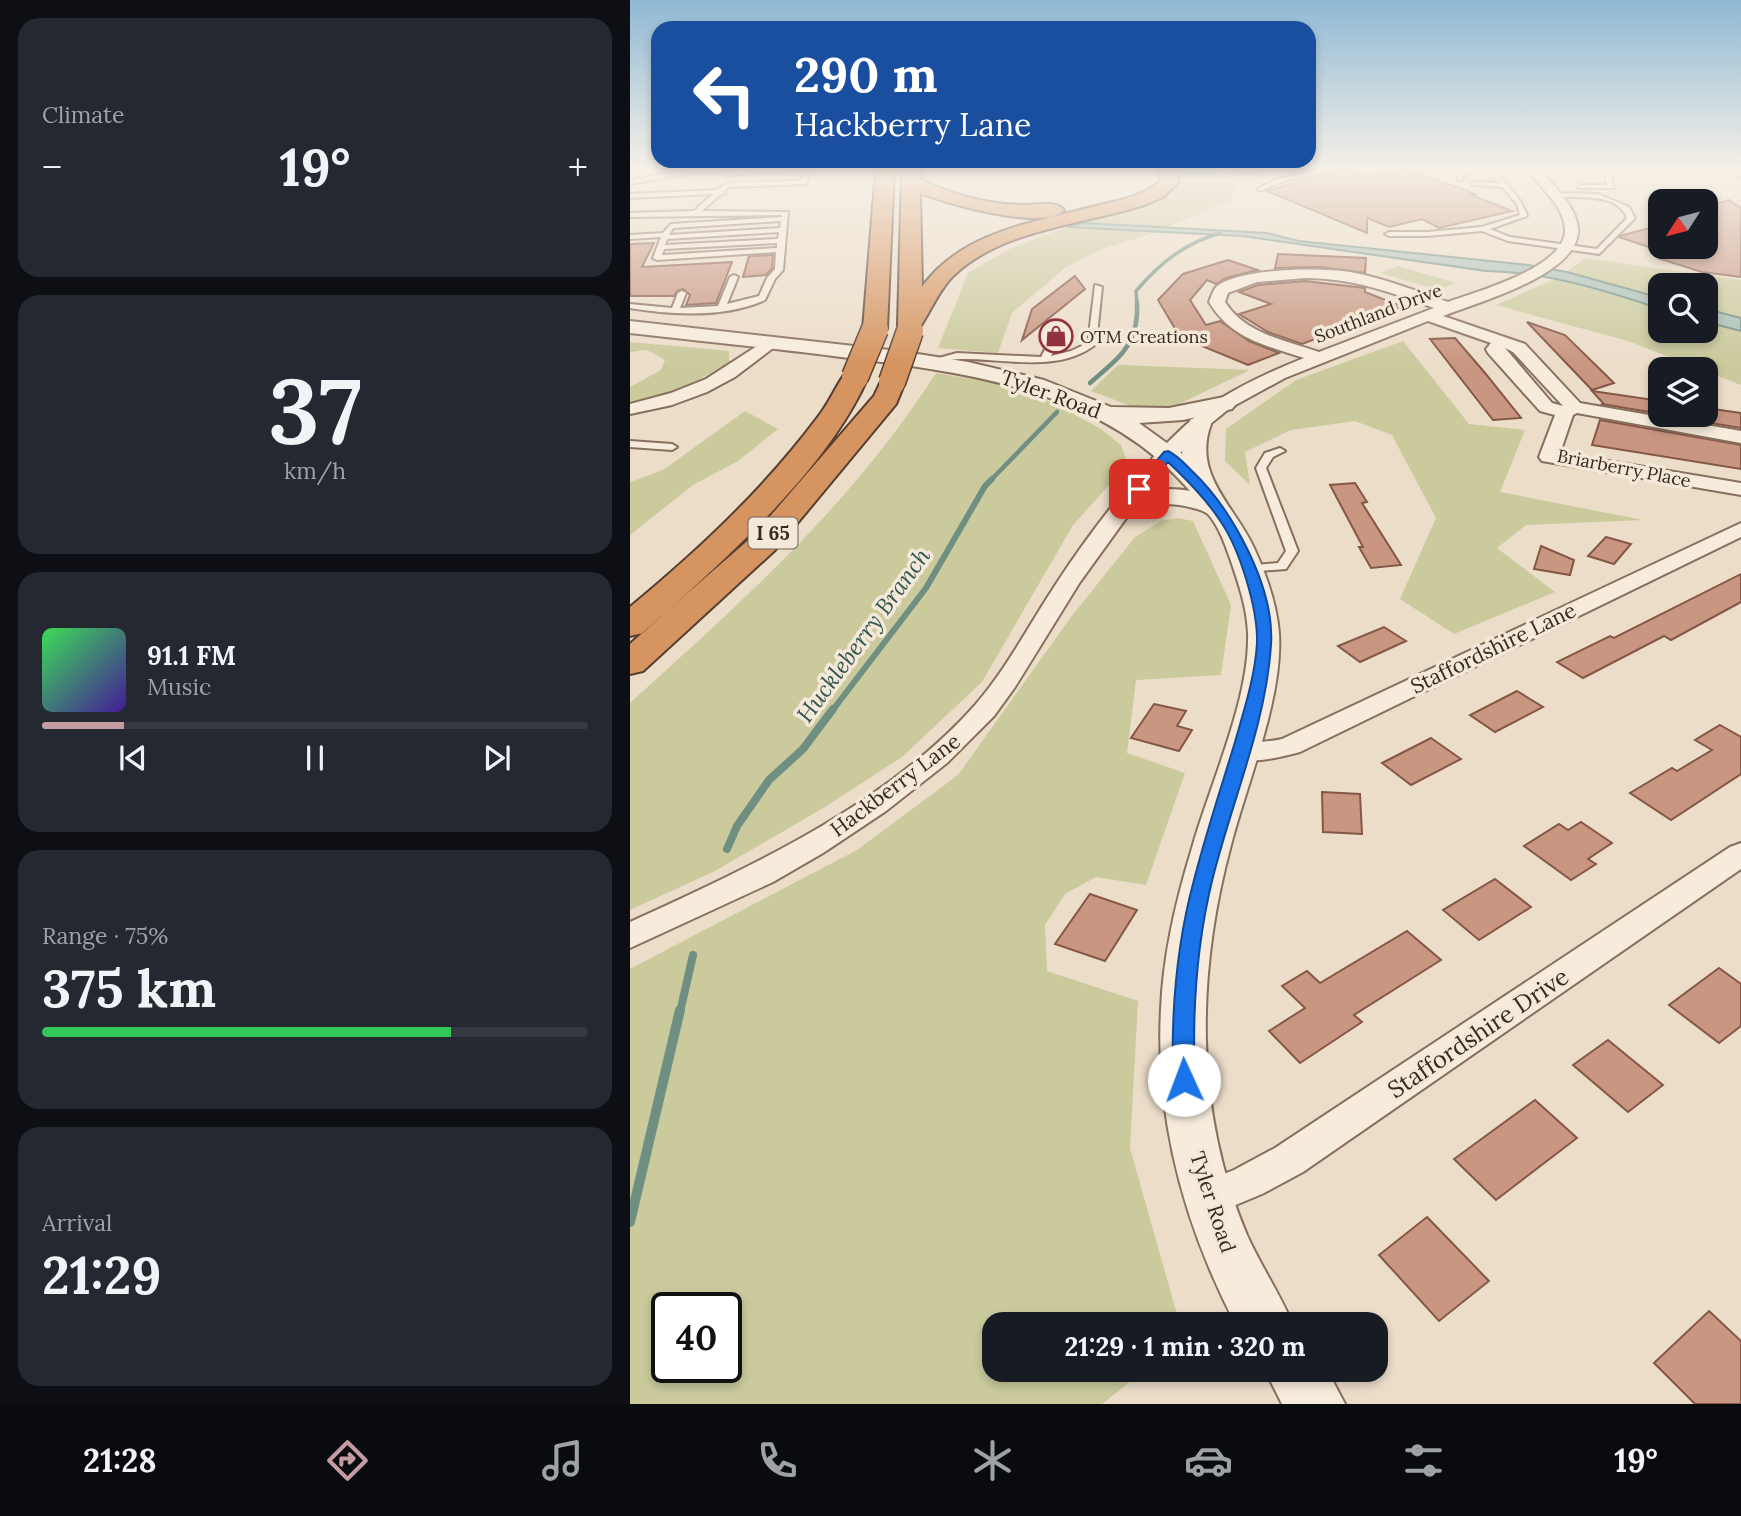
<!DOCTYPE html>
<meta charset="utf-8">
<style>
body{margin:0;font-family:Lora,serif;background:#242831;color:#f1f3f6;height:100vh;display:flex;flex-direction:column;font-size:26px;white-space:nowrap}
*{box-sizing:border-box;margin:0}
p{font-size:23px;color:#9ea1a6}
.icon{flex:none;width:38px;height:38px;fill:none;stroke:currentColor;stroke-width:2;stroke-linecap:round;stroke-linejoin:round}
.map{position:relative;flex:1;overflow:hidden}
.panel{display:flex;flex-direction:column;gap:18px;padding:18px;background:#0d0f14;width:630px}
.panel>*{flex:none}
.top-card{position:absolute;left:21px;top:21px;width:665px;height:147px;border-radius:21px;box-shadow:0 4px 10px #0003;background:#1a4fa0;color:#fff;overflow:hidden}
.needle{width:46px;rotate:234deg}
.controls{position:absolute;left:1018px;top:189px;display:grid;gap:14px}
.controls a{display:grid;place-items:center;width:70px;height:70px;border-radius:14px;background:#171b24;box-shadow:0 4px 10px #0003;font-size:35px}
.speed{position:absolute;left:21px;top:1292px;display:flex;gap:14px;font-size:35px;font-weight:700;text-align:center}
.speed>*{display:grid;place-content:center;width:91px;height:91px;border-radius:50%;background:#171b24;box-shadow:0 4px 10px #0003;line-height:1}
.speed .limit{border:4px solid #111;border-radius:10px;background:#fff;color:#111}
.pin{position:absolute;display:grid;place-items:center;width:60px;height:60px;color:#fff;margin:-30px;border-radius:14px;box-shadow:0 4px 10px #0006}
.me{position:absolute;width:77px;margin:-38px;rotate:358deg;stroke-linejoin:round;filter:drop-shadow(0 0 5px #0008)}
.turn{display:flex;align-items:center;gap:24px;height:147px;padding:0 28px;font-size:32px}
.turn .icon{width:91px;height:91px;stroke-width:2.5}
.turn b{display:block;font-size:49px;line-height:60px}
.big{font-size:52px;font-weight:800;line-height:1.1}
.panel .tile{flex:1;display:flex;flex-direction:column;justify-content:center;gap:10px;min-width:0;padding:0 24px;border-radius:21px;background:#242831}
.panel .dial{align-items:center;gap:0}
.dial b{font-size:91px;line-height:1}
.song{display:flex;align-items:center;gap:21px}
.cover{width:84px;height:84px;border-radius:10px;background:linear-gradient(135deg,hsl(130 70% 55%),hsl(260 70% 35%))}
.played{height:7px;border-radius:4px;background:linear-gradient(90deg,#c69ca3 15%,#363941 15%)}
.keys{display:flex;justify-content:space-around;direction:ltr}
.heat{display:flex;justify-content:space-between;align-items:center;font-size:38px;direction:ltr}
.charge{height:10px;border-radius:5px;background:linear-gradient(90deg,#34c759 75%,#363941 0)}
.trip{position:absolute;left:352px;top:1312px;width:406px;height:70px;border-radius:21px;background:#171b24;box-shadow:0 4px 10px #0003;font-weight:800;line-height:70px;text-align:center}
.tabs{display:flex;height:112px;justify-content:space-around;align-items:center;background:#090b0e;color:#9ea1a6}
.tabs .icon{width:49px;height:49px}
.tabs .selected{color:#c69ca3}
.tabs b{font-size:32px;color:#f1f3f6}
main{display:flex;flex:1;min-height:0}
.map>svg:first-child{display:block}
.green{fill:#caca9d;fill-rule:evenodd}
.water{fill:#a9c0b7;stroke:#708f83;stroke-width:2}
.lines{fill:none;stroke-linecap:round;stroke-linejoin:round}
.stream-far4{stroke:#708f83;stroke-width:3.5}
.stream-far3{stroke:#708f83;stroke-width:4.5}
.stream-far2{stroke:#708f83;stroke-width:6}
.stream-far1{stroke:#708f83;stroke-width:8}
.stream{stroke:#708f83;stroke-width:10}
.building{fill:#c89681;stroke:#855746;stroke-width:2}
.service-casing{stroke:#876f5e;stroke-width:4}
.minor-casing{stroke:#876f5e;stroke-width:4}
.tertiary-casing{stroke:#876f5e;stroke-width:4}
.motorway-casing{stroke:#553e32;stroke-width:4}
.service{fill:#f7ecdc;fill-rule:evenodd}
.minor{fill:#f7ecdc;fill-rule:evenodd}
.tertiary{fill:#f7ecdc;fill-rule:evenodd}
.motorway{fill:#d59460;fill-rule:evenodd}
.motorway-bridge-casing{stroke:#553e32;stroke-width:29;stroke-linecap:butt}
.motorway-bridge{stroke:#d59460;stroke-width:26}
.route{fill:#1a73e8;stroke:#114b97;stroke-width:2}
.labels{text-anchor:middle;dominant-baseline:central;stroke-width:7;stroke-linejoin:round;paint-order:stroke}
.far-street-label{font-size:18px;fill:#392a21;stroke:#f4e8d8}
.far-poi-label{font-size:18px;fill:#392a21;stroke:#f4e8d8;text-anchor:start}
.shield{fill:#f4e8d8;stroke:#716358;stroke-width:2}
.shield-label{font-size:19px;font-weight:bold;fill:#392a21}
.street-label{font-size:21px;fill:#392a21;stroke:#f4e8d8}
.water-label{font-size:23px;font-style:italic;fill:#315750;stroke:#f4e8d8}
.near-street-label{font-size:24px;fill:#392a21;stroke:#f4e8d8}
</style>
<main>
<section class="panel">
<div class="tile"><p>Climate</p>
<div class="heat"><a>−</a><b class="big">19°</b><a>+</a></div>
</div>
<div class="tile dial"><b>37</b><p>km/h</p></div>
<div class="tile">
<div class="song"><i class="cover"></i><div><b>91.1 FM</b><p>Music</p></div></div>
<div class="played"></div>
<div class="keys"><svg class="icon" aria-label="previous" viewBox="0 0 24 24"><path d="M18 5L8 12l10 7zM5 5v14"/></svg><svg class="icon" aria-label="pause" viewBox="0 0 24 24"><path d="M8 5v14M16 5v14"/></svg><svg class="icon" aria-label="next" viewBox="0 0 24 24"><path d="M6 5l10 7-10 7zM19 5v14"/></svg></div>
</div>
<div class="tile"><p>Range · 75%</p><b class="big">375 km</b><div class="charge"></div></div>
<div class="tile"><p>Arrival</p><b class="big">21:29</b></div>
</section>
<div class="map">
<svg width="1111" height="1404" viewBox="0 0 1111 1404">
<rect width="100%" height="100%" fill="#ecddc9"/>
<g class="green">
<path d="M549,170H585L606,186L602,200L537,227L454,223L539,195L552,181Z"/>
<path d="M438,227L526,232L469,250L435,268L382,313L368,353L308,348L338,273L383,247Z"/>
<path d="M955,258L1111,280V318L1076,309V285H1031V298L937,272Z"/>
<path d="M768,266L826,283L808,290L750,273Z"/>
<path d="M927,278L1031,309V331H1076V322L1111,331V385L998,341L866,305Z"/>
<path d="M773,341L839,424L895,430L870,492L1013,520L896,525L867,548L925,592L824,634L770,599L806,518L762,435L725,421L661,430L615,452L620,485L595,461L596,429L666,380Z"/>
<path d="M0,342L99,351V362L58,386L0,404V387L31,370L35,360L17,350L0,352Z"/>
<path d="M488,365H491L620,370L545,406L506,408L461,391Z"/>
<path d="M306,373L370,384L423,403L471,429L491,445L498,464L443,525L352,682L272,757L195,807L85,871L0,910V703C114,600 222,504 306,373Z"/>
<path d="M115,411L148,429L108,461L63,485L0,535V482L33,470Z"/>
<path d="M547,518L563,521L601,605L591,675L506,680L497,753L555,773L516,885L466,877L435,894L415,925L417,971L508,1001L500,1148L550,1325H364V1370H515L472,1404H0V969L227,850L328,775L441,617L505,537L531,521ZM37,1307H96V1367H37Z"/>
</g>
<g class="water">
<path d="M454,223L637,233L669,241L898,265L937,272L1031,298V309C973,290 918,272 856,271L612,236L438,227Z"/>
<path d="M1076,309L1111,318V331L1076,322Z"/>
</g>
<g class="lines">
<path class="stream-far4" d="M507,305L506,291C530,263 556,242 591,233"/>
<g class="stream-far3">
<path d="M460,383C489,357 509,346 507,303"/>
<path d="M360,481L427,412"/>
</g>
<path class="stream-far2" d="M202,711L296,588L355,486L362,479"/>
<g class="stream-far1">
<path d="M97,849L107,826L139,780L173,749L203,709"/>
<path d="M50,1012L63,955"/>
</g>
<path class="stream" d="M0,1222L50,1010"/>
</g>
<g class="building">
<path d="M708,170H719L740,177L765,170H777L835,190L845,194L841,195L882,211L809,228L792,219L759,227L737,218V233L637,191Z"/>
<path d="M1099,200L1111,208V277L1072,272L1031,259L1076,247V206Z"/>
<path d="M1031,225V251L989,237L990,236Z"/>
<path d="M24,243L12,267L102,262L86,303L56,305L60,295L53,289L47,291L44,296H0V244Z"/>
<path d="M648,254L736,258L735,273L690,267L645,268Z"/>
<path d="M143,255L142,268L136,275L113,277L119,256Z"/>
<path d="M598,260L628,270L596,278L586,284L577,280L560,300L576,325L590,321L619,341L649,353L618,365L550,337L528,300L553,274Z"/>
<path d="M445,276L455,289L392,340L402,309Z"/>
<path d="M675,281L735,288V292L773,307L672,344L638,332L609,314L641,304L609,292L628,285Z"/>
<path d="M897,322L935,335L984,383L962,390Z"/>
<path d="M825,338L855,373L891,418L863,420L800,339Z"/>
<path d="M962,391L1031,401V414L972,404L973,403Z"/>
<path d="M1076,408L1111,413V428L1033,415H1076Z"/>
<path d="M970,420L1111,445V469L962,445Z"/>
<path d="M725,483L737,502L732,503L771,565L741,568L729,547H733L700,485Z"/>
<path d="M976,537L1001,544L984,564L958,556Z"/>
<path d="M911,546L944,560L940,575L904,569Z"/>
<path d="M1111,574V602L1041,640L1034,636L953,678L927,662L980,636L984,638Z"/>
<path d="M754,627L776,641L730,662L708,646Z"/>
<path d="M887,691L913,707L865,732L840,715Z"/>
<path d="M524,704L556,711L547,726L562,730L549,751L501,738Z"/>
<path d="M1090,725L1111,737V774L1041,820L1000,793L1042,768L1047,771L1082,750L1065,740Z"/>
<path d="M801,738L831,759L781,785L752,763Z"/>
<path d="M692,792L730,794L732,834L693,832Z"/>
<path d="M951,822L982,843L958,859L966,864L941,880L894,846L929,824L938,830Z"/>
<path d="M865,879L901,907L849,940L813,910Z"/>
<path d="M460,894L507,910L475,961L425,944Z"/>
<path d="M777,931L811,960L724,1015L732,1022L670,1063L639,1031L675,1008L652,986L677,971L690,983Z"/>
<path d="M1089,968L1111,984V1026L1089,1043L1039,1005Z"/>
<path d="M978,1040L1033,1085L998,1112L943,1065Z"/>
<path d="M905,1100L947,1138L866,1200L824,1159Z"/>
<path d="M797,1217L859,1281L809,1321L749,1255Z"/>
<path d="M1079,1311L1111,1341V1404H1065L1024,1363Z"/>
</g>
<g class="lines">
<defs>
<g id="service">
<path d="M59,170H171L99,175L71,171L0,184V180Z"/>
<path d="M176,170H182L176,184L99,187L95,190V193L91,194L72,211L158,212L153,270L145,279L135,300C95,318 42,315 0,308V304L42,308L48,293L52,291L56,293L50,308L88,306L100,277L104,275L108,277L97,304L129,296L137,278L145,269L146,252L27,260L23,258L31,237L0,239V235L33,233L41,224L152,217V215L0,217V213L64,211L83,194L0,198V194L87,190L97,183L171,181ZM151,221L150,228L39,235L43,228ZM149,232L148,239L35,245L37,239ZM147,243V248L32,255L34,249Z"/>
<path d="M634,170L604,174L601,172Z"/>
<path d="M693,170H705L651,182L630,191L627,189L647,179Z"/>
<path d="M837,170H845L832,177V180H828L827,175Z"/>
<path d="M858,170H864C877,185 891,197 897,216L860,229L880,237L967,249L997,218C987,191 945,199 922,196L924,193L968,194L999,207L1005,218L969,254L878,241L852,231L797,236H759L755,234L759,232H797L852,227L890,215L887,204L872,187L842,185L844,182L868,183Z"/>
<path d="M973,170H979L984,188H948L950,185H978Z"/>
<path d="M465,285L472,287L466,344C429,374 374,358 330,359C321,359 312,362 303,364L298,361L327,353L411,357L419,342L422,341L426,344L421,356L441,351L458,343Z"/>
<path d="M0,441L42,444L47,447L42,450L0,447Z"/>
<path d="M650,448L655,451L643,457L636,468L668,551L656,569L615,572L613,569L615,566L648,563L656,551L626,468L635,453Z"/>
</g>
<g id="minor">
<path d="M897,170H909C924,186 946,206 948,228C952,274 846,303 813,316L895,344L950,403L1111,431V443L947,413L943,415L930,453L1111,483V495L912,461L909,457L925,415L910,411L858,353L856,349L861,343L798,321L655,378L600,408L563,438L502,510L450,582L385,687L364,716L317,763L256,811L193,853L143,882L0,948V922C120,867 257,805 346,704C378,667 401,621 428,581C464,526 534,434 588,400C615,383 644,370 674,358C635,345 601,339 579,302C581,297 583,291 586,287C608,268 692,267 720,272C754,278 786,291 818,302C848,291 938,267 935,228C933,205 910,187 897,170ZM675,278C722,278 761,292 804,308L689,352C656,341 614,333 595,302L598,293L627,282ZM875,348L883,352L933,406L922,403Z"/>
<path d="M1103,170H1111V177L1107,176Z"/>
<path d="M141,337L149,342L147,345L105,377L77,392L42,405L0,414V404L41,393L76,379Z"/>
<path d="M1111,523V537L670,752C647,758 624,764 601,758L597,752L601,746C618,741 635,743 652,739Z"/>
<path d="M1111,843V869L673,1172L632,1194L577,1217L563,1212L557,1199L563,1186L604,1170L645,1148L1100,847Z"/>
</g>
<g id="tertiary">
<path d="M0,321L269,351L338,362L414,380L481,407L539,408L594,397L602,399L606,404L602,409L553,420L509,423L552,454L554,432L561,419H577L581,424C562,475 605,506 624,548C636,574 647,604 649,634C653,698 617,783 601,845C566,975 564,1110 617,1235C631,1266 650,1294 663,1325H606C555,1227 525,1120 531,1009C533,955 546,900 562,848C580,784 620,699 618,633C617,608 609,585 601,561C596,547 589,526 578,514C574,511 568,509 563,508C550,504 535,503 521,506C508,509 499,515 486,512L482,506C494,489 541,487 560,491C472,389 337,372 211,357C141,348 71,341 0,333Z"/>
<path d="M635,1370H697L715,1404H652Z"/>
</g>
<g id="motorway">
<path d="M246,170H264L257,329L253,334H237L233,329Z"/>
<path d="M272,170H290V179C322,195 356,204 392,205C405,205 426,200 434,210C416,232 314,203 290,193L292,287C331,232 405,222 466,206C489,200 512,197 531,181L529,170H547L549,182L533,197L517,204C455,225 373,228 323,276C308,291 300,313 288,330H272L268,325Z"/>
<path d="M225,369L234,372L238,377C201,463 106,550 37,611L123,536L244,396L253,377L262,374L271,377L275,382L266,404L145,550L13,671L0,674V644L36,612L13,633L0,636V607C69,550 134,489 188,417C199,403 206,386 216,372Z"/>
</g>
</defs>
<use href="#service" class="service-casing"/>
<use href="#minor" class="minor-casing"/>
<use href="#tertiary" class="tertiary-casing"/>
<use href="#motorway" class="motorway-casing"/>
<use href="#service" class="service"/>
<use href="#minor" class="minor"/>
<use href="#tertiary" class="tertiary"/>
<use href="#motorway" class="motorway"/>
<defs>
<g id="motorway-bridge">
<path d="M225,377L245,329"/>
<path d="M262,382L280,331"/>
</g>
</defs>
<use href="#motorway-bridge" class="motorway-bridge-casing"/>
<use href="#motorway-bridge" class="motorway-bridge"/>
</g>
<linearGradient id="sky" x2="0" y2="1"><stop stop-color="#8fb9d4"/><stop offset="0.46" stop-color="#f6f0e7"/><stop offset="1" stop-color="#f6f0e7" stop-opacity="0"/></linearGradient>
<rect width="1111" height="366" fill="url(#sky)"/>
<path class="route" d="M538,451C547,455 555,464 562,471C602,509 645,587 641,645C636,725 601,803 582,881C566,947 562,1012 565,1080L562,1087L554,1089L546,1087L543,1080C541,1012 546,946 564,880C576,833 591,788 605,742C614,710 625,677 627,643C628,609 610,550 591,522C576,499 558,481 538,462L514,492L509,493L503,489L534,452Z"/>
<defs>
<symbol id="shop-ring" viewBox="-11 -11 22 22"><circle r="9.5" fill="#f4e8d8" stroke="#92323e" stroke-width="1.5"/><path d="M-5-2.5h2.3a2.7 3.5 0 0 1 5.4 0H5L5.5 6h-11ZM-1.5-2.5h3a1.5 2.3 0 0 0-3 0Z" fill="#92323e"/></symbol>
</defs>
<g fill-rule="evenodd">
<use href="#shop-ring" x="407" y="317" width="38" height="38"/>
</g>
<g class="labels">
<g class="far-street-label">
<text transform="translate(748 313) rotate(-21)">Southland Drive</text>
<text transform="translate(994 468) rotate(11)">Briarberry Place</text>
</g>
<g class="far-poi-label">
<text x="450" y="336">OTM Creations</text>
</g>
<rect class="shield" x="118.5" y="517.5" width="49" height="31" rx="5"/>
<g class="shield-label">
<text x="143" y="533">I 65</text>
</g>
<g class="street-label">
<text transform="translate(421 394) rotate(20)">Tyler Road</text>
<text transform="translate(863 648) rotate(-26)">Staffordshire Lane</text>
<text transform="translate(265 785) rotate(-37)">Hackberry Lane</text>
<text transform="translate(583 1202) rotate(72)">Tyler Road</text>
</g>
<g class="water-label">
<text transform="translate(233 635) rotate(-54)">Huckleberry Branch</text>
</g>
<g class="near-street-label">
<text transform="translate(848 1033) rotate(-34)">Staffordshire Drive</text>
</g>
</g>
</svg>
<div class="controls">
<a><svg class="needle" viewBox="-14 -14 28 28"><path d="M0-13l5 13h-10z" fill="#e53935"/><path d="M0 13l5-13h-10z" fill="#9ea1a6"/></svg></a>
<a><svg class="icon" aria-label="search" viewBox="0 0 24 24"><circle cx="10" cy="10" r="6"/><path d="M15 15l6 6"/></svg></a>
<a><svg class="icon" aria-label="layers" viewBox="0 0 24 24"><path d="M12 4l9 5-9 5-9-5zM3 14l9 5 9-5"/></svg></a>
</div>
<div class="speed"><div class="limit">40</div></div>
<div class="pin" style="left:509px;top:489px;background:#d93025"><svg class="icon" aria-label="arrive" viewBox="0 0 24 24"><path d="M6 21V4h12l-3 4 3 4H6"/></svg></div>
<svg class="me" style="left:554px;top:1080px" viewBox="-20 -20 40 40"><circle r="19" fill="#fff"/><path d="M0-13L10 11 0 6-10 11z" fill="#1a73e8"/></svg>
<div class="trip">21:29 · 1 min · 320 m</div>
<div class="top-card">
<div class="turn"><svg class="icon" aria-label="left" viewBox="0 0 24 24"><path d="M17 20v-9H6M10 6l-5 5 5 5"/></svg><div><b>290 m</b>Hackberry Lane</div></div>
</div>
</div>
</main>
<nav class="tabs">
<b>21:28</b>
<svg class="icon selected" aria-label="directions" viewBox="0 0 24 24"><path d="M12 3l9 9-9 9-9-9zM9 14v-3h6M13 9l2 2-2 2"/></svg>
<svg class="icon" aria-label="music" viewBox="0 0 24 24"><path d="M9 18V5l10-2v13"/><circle cx="6" cy="18" r="3"/><circle cx="16" cy="16" r="3"/></svg>
<svg class="icon" aria-label="phone" viewBox="0 0 24 24"><path d="M5 4h4l2 5-3 2q2 4 5 5l2-3 5 2v4C11 20 4 13 5 4z"/></svg>
<svg class="icon" aria-label="climate" viewBox="0 0 24 24"><path d="M12 3v18M4 7l16 10M4 17L20 7"/></svg>
<svg class="icon" aria-label="car" viewBox="0 0 24 24"><path d="M5 17H2v-5l4-1 3-4h7l3 4 3 1v5h-3M9 17h6M6 11h13"/><circle cx="7" cy="17" r="2"/><circle cx="17" cy="17" r="2"/></svg>
<svg class="icon" aria-label="filters" viewBox="0 0 24 24"><path d="M4 7h16M4 17h16"/><circle cx="9" cy="7" r="2"/><circle cx="15" cy="17" r="2"/></svg>
<b>19°</b>
</nav>
